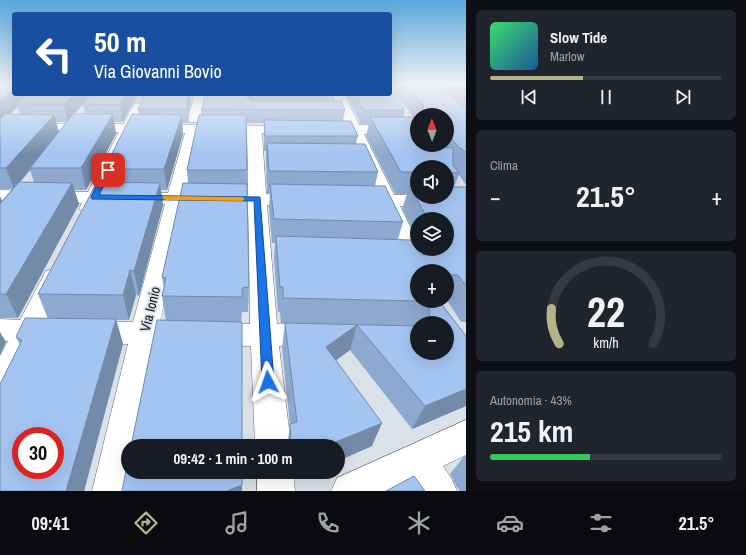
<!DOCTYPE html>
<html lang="it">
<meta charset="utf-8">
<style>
body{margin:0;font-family:"Archivo Narrow",sans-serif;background:#20242c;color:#f1f3f6;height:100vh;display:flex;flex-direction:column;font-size:15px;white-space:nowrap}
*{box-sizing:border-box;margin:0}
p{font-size:13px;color:#9ea1a6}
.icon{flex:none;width:22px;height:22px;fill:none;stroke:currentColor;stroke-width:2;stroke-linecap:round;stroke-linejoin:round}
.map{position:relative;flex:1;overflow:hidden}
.details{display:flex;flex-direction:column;gap:10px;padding:10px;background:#0d0f14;width:280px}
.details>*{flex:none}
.guide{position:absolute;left:12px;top:12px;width:380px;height:84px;border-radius:4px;box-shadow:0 4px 16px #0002;background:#1a4fa0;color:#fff;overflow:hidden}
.needle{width:26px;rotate:359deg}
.controls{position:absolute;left:410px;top:108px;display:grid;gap:8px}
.controls a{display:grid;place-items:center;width:44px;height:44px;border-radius:50%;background:#171b24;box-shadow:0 4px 16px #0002;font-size:20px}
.speed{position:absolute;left:12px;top:427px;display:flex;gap:8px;font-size:20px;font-weight:700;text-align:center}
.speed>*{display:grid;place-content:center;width:52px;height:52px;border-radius:50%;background:#171b24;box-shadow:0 4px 16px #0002;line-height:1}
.speed .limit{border:6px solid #d22;background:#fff;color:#111}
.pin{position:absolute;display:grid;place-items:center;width:34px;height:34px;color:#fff;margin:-17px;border-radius:8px;box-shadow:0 2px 6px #0006}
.me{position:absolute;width:44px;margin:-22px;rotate:356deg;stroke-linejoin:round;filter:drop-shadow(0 0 3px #0008)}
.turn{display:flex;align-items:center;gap:14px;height:84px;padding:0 16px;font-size:18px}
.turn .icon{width:52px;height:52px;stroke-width:2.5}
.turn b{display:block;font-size:28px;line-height:34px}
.big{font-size:30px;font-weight:700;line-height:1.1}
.details .tile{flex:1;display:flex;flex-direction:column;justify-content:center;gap:6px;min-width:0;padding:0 14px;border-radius:6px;background:#20242c}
.details .dial{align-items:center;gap:0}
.dial svg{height:104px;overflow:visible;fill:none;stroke:#363941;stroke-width:7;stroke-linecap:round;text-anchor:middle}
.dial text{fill:#f1f3f6;stroke:none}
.song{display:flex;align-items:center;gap:12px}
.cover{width:48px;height:48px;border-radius:6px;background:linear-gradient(135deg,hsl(140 70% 55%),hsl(210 70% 35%))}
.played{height:4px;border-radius:2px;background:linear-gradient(90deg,#b3b487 40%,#363941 40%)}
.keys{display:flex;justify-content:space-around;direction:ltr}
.heat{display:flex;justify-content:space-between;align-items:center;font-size:22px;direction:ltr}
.charge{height:6px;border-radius:3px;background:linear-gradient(90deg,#34c759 43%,#363941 0)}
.trip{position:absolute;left:121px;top:439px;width:224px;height:40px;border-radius:20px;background:#171b24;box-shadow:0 4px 16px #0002;font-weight:700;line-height:40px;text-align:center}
.tab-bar{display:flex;height:64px;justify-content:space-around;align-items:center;background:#090b0e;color:#9ea1a6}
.tab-bar .icon{width:28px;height:28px}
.tab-bar .on{color:#b3b487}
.tab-bar b{font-size:18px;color:#f1f3f6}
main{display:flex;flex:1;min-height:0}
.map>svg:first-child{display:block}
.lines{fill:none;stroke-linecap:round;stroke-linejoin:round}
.minor-casing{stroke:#696e75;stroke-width:1}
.minor{fill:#fff;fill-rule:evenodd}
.wall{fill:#8da9d0;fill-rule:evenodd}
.shaded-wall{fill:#738aa9}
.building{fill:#a4c5f2;stroke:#738aa9;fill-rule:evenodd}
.route{fill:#1a73e8;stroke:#114b97}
.slow{fill:#f59e0b}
.labels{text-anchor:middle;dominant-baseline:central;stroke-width:3.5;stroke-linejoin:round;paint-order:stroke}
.street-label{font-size:14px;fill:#111316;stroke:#dbe1e9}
</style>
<main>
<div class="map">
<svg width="466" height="491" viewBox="0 0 466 491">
<rect width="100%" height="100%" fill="#dbe1e9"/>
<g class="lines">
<defs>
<g id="minor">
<path d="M195,94H207L202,119L200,122H190L188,119Z"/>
<path d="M332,94H344L359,125L417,126V134H364L394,195H417V197L466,196V208L400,206L417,241V249H421L432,271H417V278L412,277L380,206L356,204L353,200L356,196L375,195L349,134L320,132L318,129L320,126L345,125Z"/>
<path d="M139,103L146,107L138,124L298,126L300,129L298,132L262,133L266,194L306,196L309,200L306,204L299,206L267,205L277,324L313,325L323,328L327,336L323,344L313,347L279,346L291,446H255L251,346L156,344L138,446H128V472H133L130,491H92L128,344L89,343L79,340L75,332L79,324L89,321L133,322L165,204L101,203L96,212L89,214L82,212L79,208L82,203L0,202V190L88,192L119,132L0,131V123L124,124L134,104ZM134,132L185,133L168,193L106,192ZM199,133H247L248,194L187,193ZM184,204L248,205L250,324L160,322Z"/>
<path d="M55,269L64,271L67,277L47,320L59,323L63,331L59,339L49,342H37L11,396L0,400V356L8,341H0V319L20,320L46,271Z"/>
<path d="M466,420V455L443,466L451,478L457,491H415L409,482L391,491H331L337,478Z"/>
<path d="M257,472H293L295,491H257Z"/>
</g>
</defs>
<use href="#minor" class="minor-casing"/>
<use href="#minor" class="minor"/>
</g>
<g class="wall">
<path d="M0,85L14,94H138L123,122H114L116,134L86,190H74L79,204L18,318H0V196L2,201L12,189H0ZM83,104L85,114H74ZM17,107L20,114H10ZM56,122H67L59,132ZM30,170L34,182H20Z"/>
<path d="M396,85H440L445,90L446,85H466V185L459,175L454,187H466V322H461L447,300V271H417V301H439L466,336V406L412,429L350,350L336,360L372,446L338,461V446H287L290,425L282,348L285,323L417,326V353L447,323H417V326L281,323L280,312H278L274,260L275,243H272L269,207L270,193H267L266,164V151H264V123H246L247,184L249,287L248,312H242L241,322L166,321L162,296L164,288L162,277L188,183L187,170L201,115V109L203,106L205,94H335L334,101L345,110L343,121L358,136L356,144L378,172L375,186L403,222L398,239L420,254L425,255L423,249H447V219H417V238L402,209L407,194H395L366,136L369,124H361L345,94H390L405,110L403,117H414L394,93ZM417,115H447V145H417ZM417,167H447V197H417Z"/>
<path d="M141,94H190L191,103L188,113L189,123H182L183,134L167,190H161L163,205L139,296L136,295L129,320H116L123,344L84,491H0L20,345L16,337L48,319L38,294L107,182L104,169L139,115L138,109L142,101Z"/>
<path d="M466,454V491H460L456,486L450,474Z"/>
<path d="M294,472H312L295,479Z"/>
</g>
<g class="shaded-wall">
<path d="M14,88V94H30L16,104L17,107L3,122H0V100Z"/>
<path d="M73,94H91L68,122L64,104Z"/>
<path d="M126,94H138L123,122L120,105Z"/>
<path d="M189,94H190L191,103L188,113V109L186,105Z"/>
<path d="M247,94H253V102L245,96Z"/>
<path d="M113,114L116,134L86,190L81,168Z"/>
<path d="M54,115L59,133L30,168V170L14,189L6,168Z"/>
<path d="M182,115L183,134L167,190L164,169Z"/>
<path d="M72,183L79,204L18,318L6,294Z"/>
<path d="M160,183L163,205L139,296L134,271Z"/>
<path d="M0,196L3,204L0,208Z"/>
<path d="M130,270L136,295L129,320L123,295Z"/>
<path d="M116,319L123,344L84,491H66Z"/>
<path d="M357,325L350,350L320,372L326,347Z"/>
<path d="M0,332L6,342L0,355Z"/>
<path d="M466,389V406L412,429L425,406Z"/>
<path d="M382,423L372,446L338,461V446H326Z"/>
<path d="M297,472H312L295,479Z"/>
<path d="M242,485V491H226Z"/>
</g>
<g class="building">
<path d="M0,85H14V88L0,100Z"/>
<path d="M405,85H440L466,109V153L462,149L459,148L447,133V115H424L423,104Z"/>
<path d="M458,85H466V91Z"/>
<path d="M390,90L405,110H364L355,94H390Z"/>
<path d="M27,94H73L64,104H16Z"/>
<path d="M91,94H126L120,105L83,104Z"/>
<path d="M145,94H189L186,105L188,109H138L146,94Z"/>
<path d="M205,94H247L245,96L253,101H341L345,110L201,109L203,106Z"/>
<path d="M5,114L54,115L6,168H0V119Z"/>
<path d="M73,114H113L81,168H30Z"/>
<path d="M132,114L182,115L164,169H104Z"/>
<path d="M199,115H246L247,170H187Z"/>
<path d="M370,117H417V145H438L440,147L453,148V165L459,173H447V167H417V172H401Z"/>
<path d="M264,120L351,121L358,136H265Z"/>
<path d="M267,143L365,144L378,172L269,171Z"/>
<path d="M19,182L72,183L6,294H0V204Z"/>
<path d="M97,182L160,183L134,271L130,270L123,295L38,294Z"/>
<path d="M183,183L247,184L249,287L242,288V297L162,296L166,278L162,277Z"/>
<path d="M270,184L385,186L403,222L274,219Z"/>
<path d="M409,186H417V197H447V187H466V286L458,275H447V271H417V301L283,298V287H280L276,236L411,240L420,254L427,255L428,249H447V219H427V217Z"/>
<path d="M428,301H439L466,336V389L425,406L357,325L326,347L382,423L326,446H291L290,424L297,422L285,323L417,326V353H447V323H430L429,302Z"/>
<path d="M25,318L116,319L66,491H0V384L22,340L16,337ZM21,436H55V470H21Z"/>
<path d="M157,320L242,322V446H131Z"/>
<path d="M128,460V472H242V485L226,491H122Z"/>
<path d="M414,476L425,491H386Z"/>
</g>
<linearGradient id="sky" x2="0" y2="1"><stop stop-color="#59a6da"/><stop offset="0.55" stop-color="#eff2f5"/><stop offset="1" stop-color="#eff2f5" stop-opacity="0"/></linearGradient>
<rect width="466" height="154" fill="url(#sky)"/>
<path class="route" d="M108,167L112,170L99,195L260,197L274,382L272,386L268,388L263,386L262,382L254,201L92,199L91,197L104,170Z"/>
<path class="slow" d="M163,196L242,197L245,199L242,201L166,200L162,198Z"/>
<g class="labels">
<g class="street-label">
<text transform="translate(150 309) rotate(-76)">Via Ionio</text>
</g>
</g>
</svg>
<div class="controls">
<a><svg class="needle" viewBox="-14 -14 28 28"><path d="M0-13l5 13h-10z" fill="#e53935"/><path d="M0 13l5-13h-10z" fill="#9ea1a6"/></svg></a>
<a><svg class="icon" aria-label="sound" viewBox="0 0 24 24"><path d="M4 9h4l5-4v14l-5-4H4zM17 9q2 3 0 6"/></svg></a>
<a><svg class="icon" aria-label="layers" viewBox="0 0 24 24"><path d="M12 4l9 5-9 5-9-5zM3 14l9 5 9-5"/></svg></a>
<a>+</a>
<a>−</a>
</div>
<div class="speed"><div class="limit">30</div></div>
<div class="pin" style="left:108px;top:170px;background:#d93025"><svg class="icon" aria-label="arrive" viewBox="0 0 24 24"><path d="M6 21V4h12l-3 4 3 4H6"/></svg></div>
<svg class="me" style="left:268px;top:382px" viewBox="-20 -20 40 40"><path d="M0-17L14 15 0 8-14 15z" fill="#1a73e8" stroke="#fff" stroke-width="4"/></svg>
<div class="trip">09:42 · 1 min · 100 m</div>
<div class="guide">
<div class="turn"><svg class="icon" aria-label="left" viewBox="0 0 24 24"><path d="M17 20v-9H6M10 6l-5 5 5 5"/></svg><div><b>50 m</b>Via Giovanni Bovio</div></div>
</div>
</div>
<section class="details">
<div class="tile">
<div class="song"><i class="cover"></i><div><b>Slow Tide</b><p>Marlow</p></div></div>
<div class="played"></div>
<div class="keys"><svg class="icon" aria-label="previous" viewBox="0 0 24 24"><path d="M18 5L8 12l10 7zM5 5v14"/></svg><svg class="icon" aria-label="pause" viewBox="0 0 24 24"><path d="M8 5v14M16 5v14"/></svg><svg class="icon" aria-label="next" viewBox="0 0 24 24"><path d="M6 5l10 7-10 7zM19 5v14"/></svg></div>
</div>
<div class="tile"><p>Clima</p>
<div class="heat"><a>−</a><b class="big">21.5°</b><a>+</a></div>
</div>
<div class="tile dial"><svg viewBox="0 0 100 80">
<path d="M14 69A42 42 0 1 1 86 69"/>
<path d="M14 69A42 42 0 0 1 8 42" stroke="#b3b487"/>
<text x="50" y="56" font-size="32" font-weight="700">22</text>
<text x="50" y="72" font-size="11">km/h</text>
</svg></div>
<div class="tile"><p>Autonomia · 43%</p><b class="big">215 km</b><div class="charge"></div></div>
</section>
</main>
<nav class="tab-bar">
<b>09:41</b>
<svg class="icon on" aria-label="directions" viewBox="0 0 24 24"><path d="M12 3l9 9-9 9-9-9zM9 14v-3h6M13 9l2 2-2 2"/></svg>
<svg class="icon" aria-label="music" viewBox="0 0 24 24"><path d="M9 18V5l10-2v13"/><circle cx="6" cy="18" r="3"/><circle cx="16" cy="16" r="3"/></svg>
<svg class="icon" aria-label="phone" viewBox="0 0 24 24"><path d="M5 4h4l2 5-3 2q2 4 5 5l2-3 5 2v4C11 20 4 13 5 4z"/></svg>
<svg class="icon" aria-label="climate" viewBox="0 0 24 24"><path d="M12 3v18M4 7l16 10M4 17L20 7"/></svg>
<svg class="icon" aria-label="car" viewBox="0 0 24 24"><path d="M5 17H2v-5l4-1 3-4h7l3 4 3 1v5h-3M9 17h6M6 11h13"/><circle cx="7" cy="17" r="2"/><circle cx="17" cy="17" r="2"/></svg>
<svg class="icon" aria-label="filters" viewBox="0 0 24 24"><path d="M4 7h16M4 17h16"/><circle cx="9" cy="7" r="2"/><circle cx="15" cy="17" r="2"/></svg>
<b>21.5°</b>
</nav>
